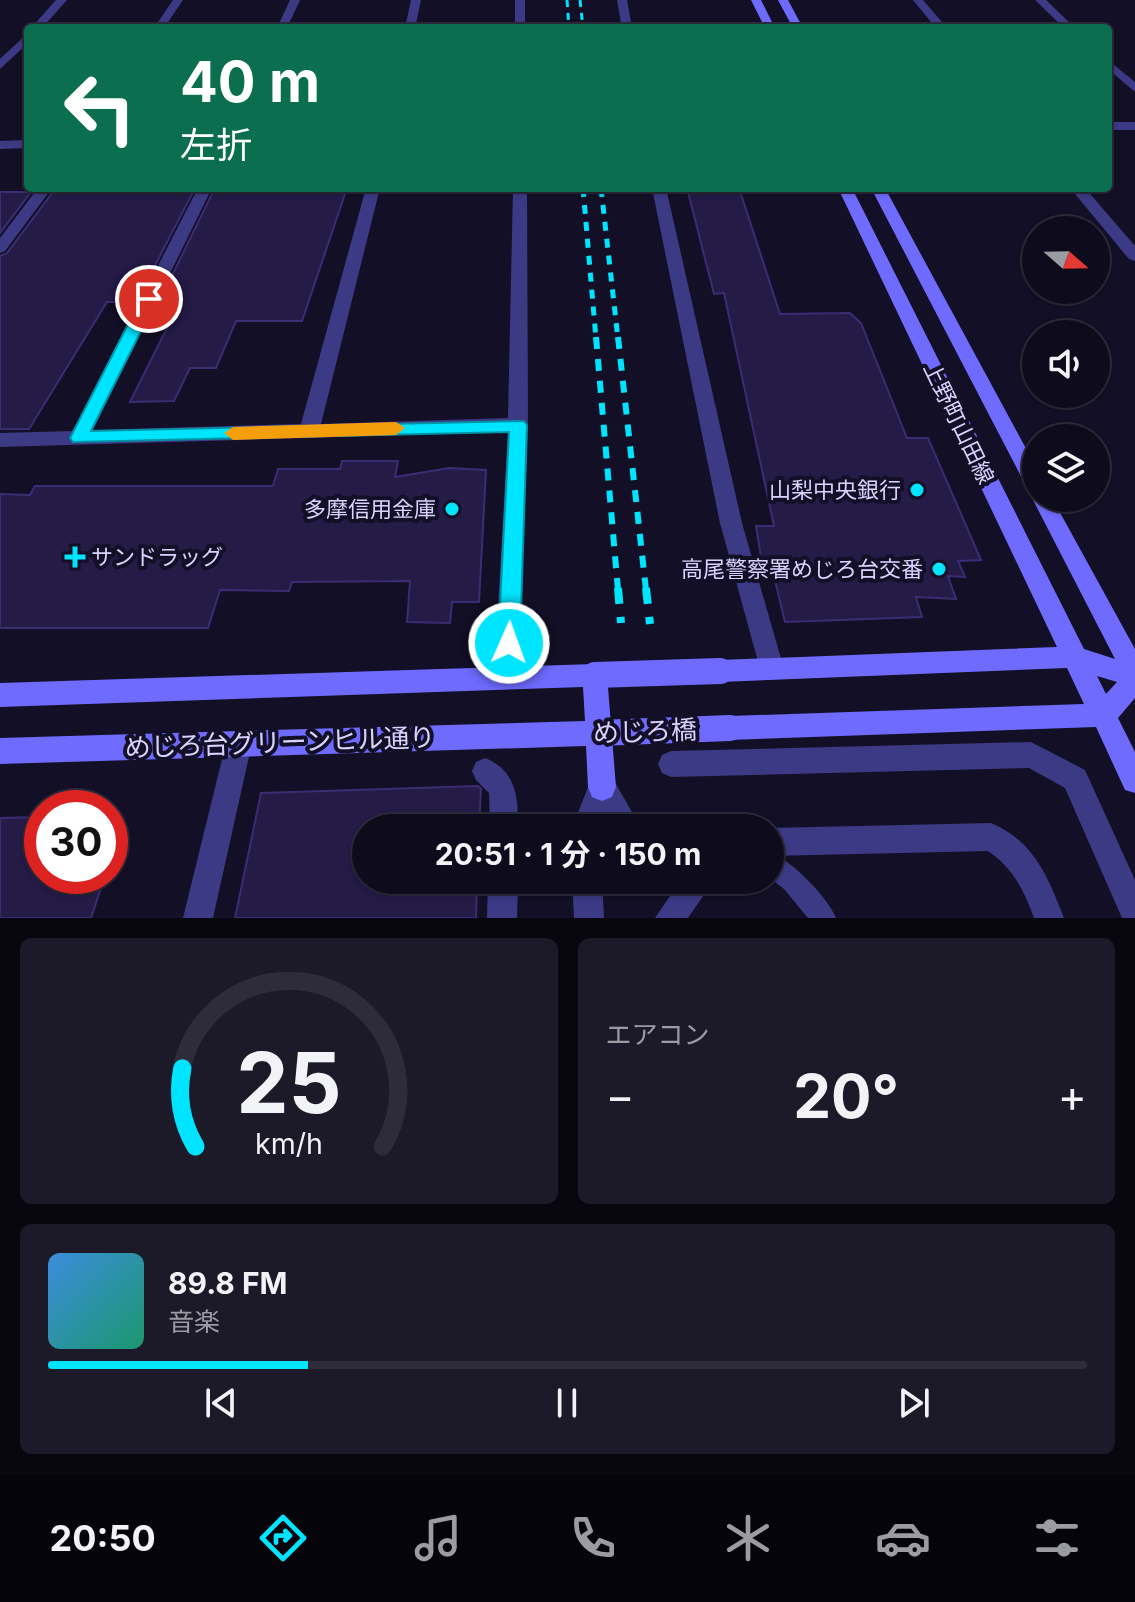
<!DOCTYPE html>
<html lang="ja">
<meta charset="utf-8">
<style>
body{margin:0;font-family:Inter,"Noto Sans JP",sans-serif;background:#1c1929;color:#f1f3f6;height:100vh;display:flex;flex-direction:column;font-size:30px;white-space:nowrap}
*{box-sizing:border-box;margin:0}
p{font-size:26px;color:#9b9ba3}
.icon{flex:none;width:44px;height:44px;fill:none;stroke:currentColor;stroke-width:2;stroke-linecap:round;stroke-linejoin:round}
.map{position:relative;height:918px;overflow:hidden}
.side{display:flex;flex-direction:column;gap:20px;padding:20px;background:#08060f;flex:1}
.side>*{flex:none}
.top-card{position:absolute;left:24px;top:24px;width:1088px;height:168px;border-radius:8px;box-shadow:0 2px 6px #0004,0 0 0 2px #2e2b3b;background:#0b6e4f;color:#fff;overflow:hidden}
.needle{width:52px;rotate:110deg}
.fabs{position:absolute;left:1022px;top:216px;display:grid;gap:16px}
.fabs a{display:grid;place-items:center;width:88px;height:88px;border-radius:50%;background:#0e0b1c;box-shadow:0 2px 6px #0004,0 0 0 2px #2e2b3b;font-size:40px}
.speed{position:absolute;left:24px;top:790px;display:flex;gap:16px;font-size:40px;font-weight:700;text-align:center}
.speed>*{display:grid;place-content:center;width:104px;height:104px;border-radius:50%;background:#0e0b1c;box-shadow:0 2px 6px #0004,0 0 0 2px #2e2b3b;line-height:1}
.speed .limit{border:12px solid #d22;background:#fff;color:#111}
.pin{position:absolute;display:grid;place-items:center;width:68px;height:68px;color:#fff;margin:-34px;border:4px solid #fff;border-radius:50%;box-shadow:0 2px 8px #0007}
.me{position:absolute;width:88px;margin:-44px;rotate:2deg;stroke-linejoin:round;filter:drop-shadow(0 0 6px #0008)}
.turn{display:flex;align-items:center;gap:28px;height:168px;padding:0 24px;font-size:36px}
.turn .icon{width:104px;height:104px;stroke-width:2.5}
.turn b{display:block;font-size:56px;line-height:68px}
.big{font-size:60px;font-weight:700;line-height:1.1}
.side .tile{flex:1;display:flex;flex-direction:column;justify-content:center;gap:12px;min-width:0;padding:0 28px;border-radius:12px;background:#1c1929}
.side .dial{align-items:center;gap:0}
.dial svg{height:208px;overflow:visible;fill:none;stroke:#2e2b3b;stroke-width:7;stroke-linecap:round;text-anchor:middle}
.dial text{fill:#f1f3f6;stroke:none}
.song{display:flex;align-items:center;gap:24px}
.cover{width:96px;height:96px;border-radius:12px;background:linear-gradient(135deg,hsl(210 70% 55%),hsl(160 70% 35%))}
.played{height:8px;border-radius:4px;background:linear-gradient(90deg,#00e5ff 25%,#2e2b3b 25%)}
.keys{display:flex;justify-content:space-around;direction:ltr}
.heat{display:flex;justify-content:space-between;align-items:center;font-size:44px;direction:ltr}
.side .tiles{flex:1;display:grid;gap:20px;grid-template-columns:1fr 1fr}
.tile:last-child{grid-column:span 2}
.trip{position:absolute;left:352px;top:814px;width:432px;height:80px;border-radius:40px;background:#0e0b1c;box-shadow:0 2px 6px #0004,0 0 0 2px #2e2b3b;font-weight:700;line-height:80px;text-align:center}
.tab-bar{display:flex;height:128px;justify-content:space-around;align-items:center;background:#06040b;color:#9b9ba3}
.tab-bar .icon{width:56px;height:56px}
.tab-bar .active{color:#00e5ff}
.tab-bar b{font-size:36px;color:#f1f3f6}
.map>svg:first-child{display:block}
.building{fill:#241b47;stroke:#3b2d73;stroke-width:2}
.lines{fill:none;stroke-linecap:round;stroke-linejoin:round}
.lane{fill:#3d3a85;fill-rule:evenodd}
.street{fill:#3d3a85;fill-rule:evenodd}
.secondary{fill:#6f6bff;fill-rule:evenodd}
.rail-far3{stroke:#00e5ff;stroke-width:3;stroke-dasharray:7 6;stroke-linecap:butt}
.rail-far2{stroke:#00e5ff;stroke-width:5;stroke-dasharray:9 8;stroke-linecap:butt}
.rail-far1{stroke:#00e5ff;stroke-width:6;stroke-dasharray:12 10;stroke-linecap:butt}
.rail{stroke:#00e5ff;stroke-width:8;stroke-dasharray:16 13;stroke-linecap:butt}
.secondary-bridge{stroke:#6f6bff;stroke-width:26}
.route{fill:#00e5ff;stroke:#0095a6;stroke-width:2}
.slow{fill:#f59e0b}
.poi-dot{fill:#00e5ff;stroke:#130f26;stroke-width:3}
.labels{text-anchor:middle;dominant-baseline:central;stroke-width:8;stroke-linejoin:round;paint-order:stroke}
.street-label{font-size:22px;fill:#d9d4ff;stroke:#130f26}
.poi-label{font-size:22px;fill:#d9d4ff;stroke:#130f26;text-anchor:end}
.near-street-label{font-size:26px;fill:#d9d4ff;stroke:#130f26}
</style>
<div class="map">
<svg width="1135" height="918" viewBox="0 0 1135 918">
<rect width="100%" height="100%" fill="#130f26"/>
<g class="building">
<path d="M687,188H739L780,314L850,313L861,323L907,438H928L981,560L958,561L965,577L948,576L956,599L916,597L922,617L785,622L771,564H762L756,526H774L724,293L714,294Z"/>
<path d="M346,191L302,321H236L216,368H190L174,401L130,402L180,302H159L213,192Z"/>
<path d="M0,192H31L0,233Z"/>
<path d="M53,192H193L136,302H107L29,429H0V256L7,253Z"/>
<path d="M342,461H398L395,477L449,468L486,470L479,602H452L450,623L407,622L410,581L292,582L289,591L220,590L208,628H0V494L30,495L35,486H273L278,469H340Z"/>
<path d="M478,786L481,789L479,828H366V880H477L476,918H235L261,793Z"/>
<path d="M42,817V876H105L91,918H0V818Z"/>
</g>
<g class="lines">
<path class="lane" d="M770,852C792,861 827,896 836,918H808L784,889L770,878Z"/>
<g class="street">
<path d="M56,0H67L42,28H31Z"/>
<path d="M173,0H183L164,28H154Z"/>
<path d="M290,0H300L287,28H277Z"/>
<path d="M411,0H421L415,28H405Z"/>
<rect x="515" y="0" width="10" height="28"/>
<path d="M617,0H627L632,28H622Z"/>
<path d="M913,0H923L947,28H936Z"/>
<path d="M1035,0H1046L1075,28H1064Z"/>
<path d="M28,33V43L0,69V59Z"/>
<path d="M1108,60L1135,82V92L1108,69Z"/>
<rect x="1108" y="122" width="27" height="8"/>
<path d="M28,140V148L0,149V141Z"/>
<path d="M38,188H52L5,251L0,253V238Z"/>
<path d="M198,188H212L93,430L301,424L366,188H380L321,424L508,418L513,188H527L528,425L518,678L515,686L506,689L497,686L494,678L508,432L0,447V433L73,431Z"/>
<path d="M652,188H666L742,523L784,669L781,677L772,680L763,677L760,669L720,523Z"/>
<path d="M1070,188H1085L1135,246V261L1129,259Z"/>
<path d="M239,730L248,734L252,743L213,918H183L226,743L230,734Z"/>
<path d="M1031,742L1085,770L1135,880V918H1122L1065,788L1029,768L671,777L662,773L658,764L662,755L671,751Z"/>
<path d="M485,758C517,771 518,798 518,828H490L489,793L476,780L472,771L476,762Z"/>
<path d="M602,773L612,777L641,828H610L603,816L600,828H572L592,777Z"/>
<path d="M991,823C1034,841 1048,877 1064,918H1034C1024,890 1013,868 988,851L770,856V828Z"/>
<path d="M488,880H518L517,918H487Z"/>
<path d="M572,880H602L604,918H574Z"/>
<path d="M681,880H714L688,918H655Z"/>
</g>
<g class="secondary">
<path d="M751,0H761L775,28H765Z"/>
<path d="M778,0H788L803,28H793Z"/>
<path d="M838,188H852L1084,649L1115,659L1032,498L1034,493L1026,486L871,188H885L1036,467V498H1052L1135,649V698L1118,718L1135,752V793L1125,790L1096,727L730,740L721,737L717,728L721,719L730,716L1084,704L1067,668L720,682L711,679L708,671L711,663L720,660L1057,647ZM1097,676L1117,682L1106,694Z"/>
<path d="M595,664L604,667L607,675L616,787L612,797L602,801L592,797L588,787L586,746L0,764V738L585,721L583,687L0,707V683Z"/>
</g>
<g class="rail-far3">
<path d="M567,0L569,28"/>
<path d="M580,0L583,28"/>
</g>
<g class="rail-far2">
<path d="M583,188L596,339"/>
<path d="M601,188L618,339"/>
</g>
<g class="rail-far1">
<path d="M596,337L618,590"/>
<path d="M618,337L646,590"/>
</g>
<g class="rail">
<path d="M618,588L621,623"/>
<path d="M646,588L650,624"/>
</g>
<g class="secondary-bridge">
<path d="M595,675L720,671"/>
<path d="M598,733L730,728"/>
</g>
</g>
<path class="route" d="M149,294L157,299L91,431L524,421L527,425L520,643L517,650L509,653L501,650L498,643L509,432L73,442L70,438L141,299Z"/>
<path class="slow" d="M396,422L405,428L396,435L233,440L224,433L233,427Z"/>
<g class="poi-dot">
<circle cx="917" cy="490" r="8"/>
<circle cx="452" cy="509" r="8"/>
<path d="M71 545h8v8h8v8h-8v8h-8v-8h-8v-8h8z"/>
<circle cx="939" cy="569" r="8"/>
</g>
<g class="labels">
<g class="street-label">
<text transform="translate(959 423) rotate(64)">上野町山田線</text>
</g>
<g class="poi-label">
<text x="901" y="490">山梨中央銀行</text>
<text x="436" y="509">多摩信用金庫</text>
<text x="91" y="557" text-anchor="start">サンドラッグ</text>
<text x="923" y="569">高尾警察署めじろ台交番</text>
</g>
<g class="near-street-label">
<text transform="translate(645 731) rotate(-2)">めじろ橋</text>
<text transform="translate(280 742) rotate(-2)">めじろ台グリーンヒル通り</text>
</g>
</g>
</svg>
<div class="fabs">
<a><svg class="needle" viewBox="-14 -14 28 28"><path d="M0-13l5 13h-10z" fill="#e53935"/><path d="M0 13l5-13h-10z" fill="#9b9ba3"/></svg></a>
<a><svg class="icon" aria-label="sound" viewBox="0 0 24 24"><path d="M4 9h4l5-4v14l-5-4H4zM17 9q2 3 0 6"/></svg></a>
<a><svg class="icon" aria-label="layers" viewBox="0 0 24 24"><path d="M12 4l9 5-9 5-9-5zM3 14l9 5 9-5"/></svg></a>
</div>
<div class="speed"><div class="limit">30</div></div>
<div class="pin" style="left:149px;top:299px;background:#d93025"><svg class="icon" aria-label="arrive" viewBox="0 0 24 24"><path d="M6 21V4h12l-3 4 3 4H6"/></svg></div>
<svg class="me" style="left:509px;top:643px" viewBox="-20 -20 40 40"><circle r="17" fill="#00e5ff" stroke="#fff" stroke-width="3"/><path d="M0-11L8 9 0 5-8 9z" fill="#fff"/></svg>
<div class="trip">20:51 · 1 分 · 150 m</div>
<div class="top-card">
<div class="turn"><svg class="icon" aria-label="left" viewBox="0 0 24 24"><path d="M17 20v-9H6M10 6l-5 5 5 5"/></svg><div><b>40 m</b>左折</div></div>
</div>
</div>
<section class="side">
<div class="tiles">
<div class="tile dial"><svg viewBox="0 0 100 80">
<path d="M14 69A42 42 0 1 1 86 69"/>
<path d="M14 69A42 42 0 0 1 9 39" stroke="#00e5ff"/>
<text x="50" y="56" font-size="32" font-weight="700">25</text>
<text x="50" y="72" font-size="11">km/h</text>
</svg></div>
<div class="tile"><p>エアコン</p>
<div class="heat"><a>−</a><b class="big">20°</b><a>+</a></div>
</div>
<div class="tile">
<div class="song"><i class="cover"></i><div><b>89.8 FM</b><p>音楽</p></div></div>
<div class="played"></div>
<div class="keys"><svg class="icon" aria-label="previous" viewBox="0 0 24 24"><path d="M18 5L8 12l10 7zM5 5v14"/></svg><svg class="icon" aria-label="pause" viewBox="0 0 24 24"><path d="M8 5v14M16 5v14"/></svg><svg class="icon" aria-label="next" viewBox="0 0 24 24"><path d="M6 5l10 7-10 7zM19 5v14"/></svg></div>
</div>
</div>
</section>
<nav class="tab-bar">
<b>20:50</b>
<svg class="icon active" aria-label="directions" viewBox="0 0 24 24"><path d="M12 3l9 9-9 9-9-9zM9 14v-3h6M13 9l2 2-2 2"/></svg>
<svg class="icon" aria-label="music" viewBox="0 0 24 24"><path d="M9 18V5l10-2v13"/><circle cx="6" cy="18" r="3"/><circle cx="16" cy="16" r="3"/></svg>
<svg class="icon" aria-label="phone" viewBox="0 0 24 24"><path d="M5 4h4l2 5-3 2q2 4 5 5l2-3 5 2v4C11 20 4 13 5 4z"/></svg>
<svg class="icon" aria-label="climate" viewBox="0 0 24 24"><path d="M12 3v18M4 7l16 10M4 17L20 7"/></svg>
<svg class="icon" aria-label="car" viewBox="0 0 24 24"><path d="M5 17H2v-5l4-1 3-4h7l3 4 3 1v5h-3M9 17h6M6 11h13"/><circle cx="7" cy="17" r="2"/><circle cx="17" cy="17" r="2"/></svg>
<svg class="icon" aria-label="filters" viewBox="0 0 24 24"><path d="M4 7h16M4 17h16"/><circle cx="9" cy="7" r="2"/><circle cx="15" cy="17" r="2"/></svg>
</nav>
